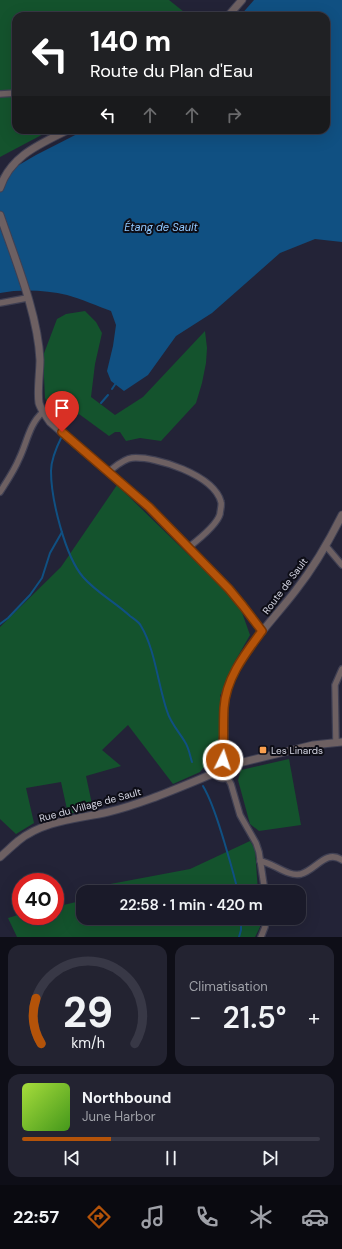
<!DOCTYPE html>
<html lang="fr">
<meta charset="utf-8">
<style>
body{margin:0;font-family:"DM Sans",sans-serif;background:#232331;color:#f1f3f6;height:100vh;display:flex;flex-direction:column;font-size:15px;white-space:nowrap}
*{box-sizing:border-box;margin:0}
p{font-size:13px;color:#9fa1a8}
.icon{flex:none;width:22px;height:22px;fill:none;stroke:currentColor;stroke-width:2;stroke-linecap:round;stroke-linejoin:round}
.map{position:relative;height:937px;overflow:hidden}
.drawer{display:flex;flex-direction:column;gap:8px;padding:8px;background:#0e0e17;flex:1}
.drawer>*{flex:none}
.guide{position:absolute;left:12px;top:12px;width:318px;height:122px;border-radius:12px;box-shadow:0 4px 16px #0002,0 0 0 1px #383846;background:#202124;color:#fff;overflow:hidden}
.speed{position:absolute;left:12px;top:873px;display:flex;gap:8px;font-size:20px;font-weight:700;text-align:center}
.speed>*{display:grid;place-content:center;width:52px;height:52px;border-radius:50%;background:#1a1a29;box-shadow:0 4px 16px #0002,0 0 0 1px #383846;line-height:1}
.speed .limit{border:6px solid #d22;background:#fff;color:#111}
.pin{position:absolute;display:grid;place-items:center;width:34px;height:34px;color:#fff;margin:-41px -17px;border-radius:50% 50% 50% 0;rotate:-45deg;box-shadow:0 0 4px #0007}
.pin .icon{rotate:45deg}
.me{position:absolute;width:44px;margin:-22px;rotate:4deg;stroke-linejoin:round;filter:drop-shadow(0 0 3px #0008)}
.turn{display:flex;align-items:center;gap:14px;height:84px;padding:0 12px;font-size:18px}
.turn .icon{width:52px;height:52px;stroke-width:2.5}
.turn b{display:block;font-size:28px;line-height:34px}
.lanes{display:flex;align-items:center;height:38px;padding:0 12px;background:#0003;justify-content:center;gap:20px;direction:ltr}
.lanes .off{opacity:.35}
.big{font-size:30px;font-weight:600;line-height:1.1}
.drawer .card{flex:1;display:flex;flex-direction:column;justify-content:center;gap:6px;min-width:0;padding:0 14px;border-radius:12px;background:#232331}
.drawer .dial{align-items:center;gap:0}
.dial svg{height:104px;overflow:visible;fill:none;stroke:#383846;stroke-width:7;stroke-linecap:round;text-anchor:middle}
.dial text{fill:#f1f3f6;stroke:none}
.song{display:flex;align-items:center;gap:12px}
.cover{width:48px;height:48px;border-radius:6px;background:linear-gradient(135deg,hsl(80 70% 55%),hsl(100 70% 35%))}
.played{height:4px;border-radius:2px;background:linear-gradient(90deg,#b45309 30%,#383846 30%)}
.keys{display:flex;justify-content:space-around;direction:ltr}
.heat{display:flex;justify-content:space-between;align-items:center;font-size:22px;direction:ltr}
.drawer .tiles{flex:1;display:grid;gap:8px;grid-template-columns:1fr 1fr}
.card:last-child{grid-column:span 2}
.trip{position:absolute;left:76px;top:885px;width:230px;height:40px;border-radius:12px;background:#1a1a29;box-shadow:0 4px 16px #0002,0 0 0 1px #383846;font-weight:600;line-height:40px;text-align:center}
.tab-bar{display:flex;height:64px;justify-content:space-around;align-items:center;background:#0a0a10;color:#9fa1a8}
.tab-bar .icon{width:28px;height:28px}
.tab-bar .current{color:#b45309}
.tab-bar b{font-size:18px;color:#f1f3f6}
.map>svg:first-child{display:block}
.green{fill:#14532d}
.water{fill:#105082}
.lines{fill:none;stroke-linecap:round;stroke-linejoin:round}
.stream{stroke:#105082;stroke-width:2}
.minor-casing{stroke:#404053;stroke-width:8}
.tertiary-casing{stroke:#404053;stroke-width:9}
.minor{stroke:#6d6062;stroke-width:5.5}
.tertiary{stroke:#6d6062;stroke-width:7}
.route-casing{stroke:#753606;stroke-width:10}
.route{stroke:#b45309;stroke-width:7}
.poi-dot{fill:#fa9f4f;stroke:#0d0d16;stroke-width:1.5}
.labels{text-anchor:middle;dominant-baseline:central;stroke-width:4;stroke-linejoin:round;paint-order:stroke}
.street-label{font-size:10px;fill:#d6d7e4;stroke:#0d0d16}
.poi-label{font-size:10px;fill:#d6d7e4;stroke:#0d0d16;text-anchor:start}
.water-label{font-size:11px;font-style:italic;fill:#91c9ff;stroke:#0d0d16}
</style>
<div class="map">
<svg width="342" height="937" viewBox="0 0 342 937">
<rect width="100%" height="100%" fill="#232337"/>
<g class="green">
<path d="M0,0H169L189,16H16V130H51L0,157Z"/>
<path d="M85,311L96,322L102,333L95,364L91,397L115,415L143,397L205,331L207,348L206,363L202,383L196,403L161,441L140,438L126,441L120,432H115L109,436L79,414L65,423L52,413L45,398L43,356L57,319L66,314Z"/>
<path d="M117,485L239,604L250,635L234,663L220,696V732L215,753L200,772L173,784L128,725L102,750L121,766L86,776L93,809L68,814L61,782L26,788L34,823L16,834L0,819V627L61,567Z"/>
<path d="M289,759L301,825L259,831L250,824L238,780L241,770Z"/>
<path d="M250,841L255,849L258,892H93L106,890L105,885L190,869Z"/>
<path d="M83,894V918H260V927L255,937H17L8,918L21,914V916H55V907L76,902L75,895Z"/>
</g>
<path class="water" d="M254,0H342V242L315,239L280,253L212,313L176,336L148,375L124,391L111,381L107,371L113,346L116,325L111,311C97,306 82,299 67,295C46,290 21,289 0,293V176L36,155L85,130H326V16H240Z"/>
<g class="lines">
<g class="stream">
<path d="M112,389L116,383"/>
<path d="M101,403L108,395"/>
<path d="M62,436C57,446 51,459 51,471C51,499 65,556 83,577C97,593 115,602 130,616C134,619 139,622 141,626C155,649 158,685 167,711C170,722 179,732 185,742C189,748 190,756 192,762"/>
<path d="M0,624L8,618L30,595L42,578L50,553L62,532"/>
<path d="M203,786C213,803 218,822 224,841C229,858 234,874 238,892"/>
<path d="M239,937L241,930V918"/>
</g>
<defs>
<g id="minor">
<path d="M0,94L16,93"/>
<path d="M0,303L27,298"/>
<path d="M108,472C115,467 123,459 132,458C156,456 214,475 221,502C222,505 220,511 220,514C217,525 198,540 189,547"/>
<path d="M0,492C7,481 14,471 19,459C27,443 29,424 43,412"/>
<path d="M326,546L342,565"/>
<path d="M336,742L335,685L342,669"/>
<path d="M227,777L231,784L240,815L256,843L259,852L265,892"/>
<path d="M260,861C274,863 287,877 301,874C316,870 326,849 342,860"/>
<path d="M261,937L265,927L266,918"/>
</g>
<g id="tertiary">
<path d="M228,16L242,0"/>
<path d="M0,188C10,156 40,144 68,130"/>
<path d="M0,215C15,259 38,314 40,360C40,372 37,392 39,403C41,410 46,416 50,422L149,507L229,589L243,606L262,631"/>
<path d="M223,760C224,751 224,742 224,733C224,720 223,706 226,693C238,653 271,623 296,590C314,567 329,541 342,515"/>
<circle cx="223" cy="769" r="9"/>
<path d="M231,765L313,745L342,742"/>
<path d="M0,857C6,852 12,846 18,841C44,820 78,819 108,812C145,803 180,787 215,773"/>
</g>
</defs>
<use href="#minor" class="minor-casing"/>
<use href="#tertiary" class="tertiary-casing"/>
<use href="#minor" class="minor"/>
<use href="#tertiary" class="tertiary"/>
</g>
<g class="lines">
<defs>
<path id="route" d="M62,432L149,507L229,589L243,606L262,631C245,654 226,678 224,708C223,725 224,743 223,760"/>
</defs>
<use href="#route" class="route-casing"/>
<use href="#route" class="route"/>
</g>
<rect class="poi-dot" x="259" y="746" width="8" height="8" rx="2"/>
<g class="labels">
<g class="street-label">
<text transform="translate(285 586) rotate(-53)">Route de Sault</text>
<text transform="translate(90 805) rotate(-15)">Rue du Village de Sault</text>
</g>
<g class="poi-label">
<text x="271" y="750">Les Linards</text>
</g>
<g class="water-label">
<text x="161" y="227">Étang de Sault</text>
</g>
</g>
</svg>
<div class="speed"><div class="limit">40</div></div>
<div class="pin" style="left:62px;top:432px;background:#d93025"><svg class="icon" aria-label="arrive" viewBox="0 0 24 24"><path d="M6 21V4h12l-3 4 3 4H6"/></svg></div>
<svg class="me" style="left:223px;top:760px" viewBox="-20 -20 40 40"><circle r="17" fill="#b45309" stroke="#fff" stroke-width="3"/><path d="M0-11L8 9 0 5-8 9z" fill="#fff"/></svg>
<div class="trip">22:58 · 1 min · 420 m</div>
<div class="guide">
<div class="turn"><svg class="icon" aria-label="left" viewBox="0 0 24 24"><path d="M17 20v-9H6M10 6l-5 5 5 5"/></svg><div><b>140 m</b>Route du Plan d'Eau</div></div>
<div class="lanes"><svg class="icon" aria-label="left" viewBox="0 0 24 24"><path d="M17 20v-9H6M10 6l-5 5 5 5"/></svg><svg class="icon off" aria-label="ahead" viewBox="0 0 24 24"><path d="M12 20V5M6 11l6-6 6 6"/></svg><svg class="icon off" aria-label="ahead" viewBox="0 0 24 24"><path d="M12 20V5M6 11l6-6 6 6"/></svg><svg class="icon off" aria-label="right" viewBox="0 0 24 24"><path d="M7 20v-9h11M14 6l5 5-5 5"/></svg></div>
</div>
</div>
<section class="drawer">
<div class="tiles">
<div class="card dial"><svg viewBox="0 0 100 80">
<path d="M14 69A42 42 0 1 1 86 69"/>
<path d="M14 69A42 42 0 0 1 10 34" stroke="#b45309"/>
<text x="50" y="56" font-size="32" font-weight="700">29</text>
<text x="50" y="72" font-size="11">km/h</text>
</svg></div>
<div class="card"><p>Climatisation</p>
<div class="heat"><a>−</a><b class="big">21.5°</b><a>+</a></div>
</div>
<div class="card">
<div class="song"><i class="cover"></i><div><b>Northbound</b><p>June Harbor</p></div></div>
<div class="played"></div>
<div class="keys"><svg class="icon" aria-label="previous" viewBox="0 0 24 24"><path d="M18 5L8 12l10 7zM5 5v14"/></svg><svg class="icon" aria-label="pause" viewBox="0 0 24 24"><path d="M8 5v14M16 5v14"/></svg><svg class="icon" aria-label="next" viewBox="0 0 24 24"><path d="M6 5l10 7-10 7zM19 5v14"/></svg></div>
</div>
</div>
</section>
<nav class="tab-bar">
<b>22:57</b>
<svg class="icon current" aria-label="directions" viewBox="0 0 24 24"><path d="M12 3l9 9-9 9-9-9zM9 14v-3h6M13 9l2 2-2 2"/></svg>
<svg class="icon" aria-label="music" viewBox="0 0 24 24"><path d="M9 18V5l10-2v13"/><circle cx="6" cy="18" r="3"/><circle cx="16" cy="16" r="3"/></svg>
<svg class="icon" aria-label="phone" viewBox="0 0 24 24"><path d="M5 4h4l2 5-3 2q2 4 5 5l2-3 5 2v4C11 20 4 13 5 4z"/></svg>
<svg class="icon" aria-label="climate" viewBox="0 0 24 24"><path d="M12 3v18M4 7l16 10M4 17L20 7"/></svg>
<svg class="icon" aria-label="car" viewBox="0 0 24 24"><path d="M5 17H2v-5l4-1 3-4h7l3 4 3 1v5h-3M9 17h6M6 11h13"/><circle cx="7" cy="17" r="2"/><circle cx="17" cy="17" r="2"/></svg>
</nav>
